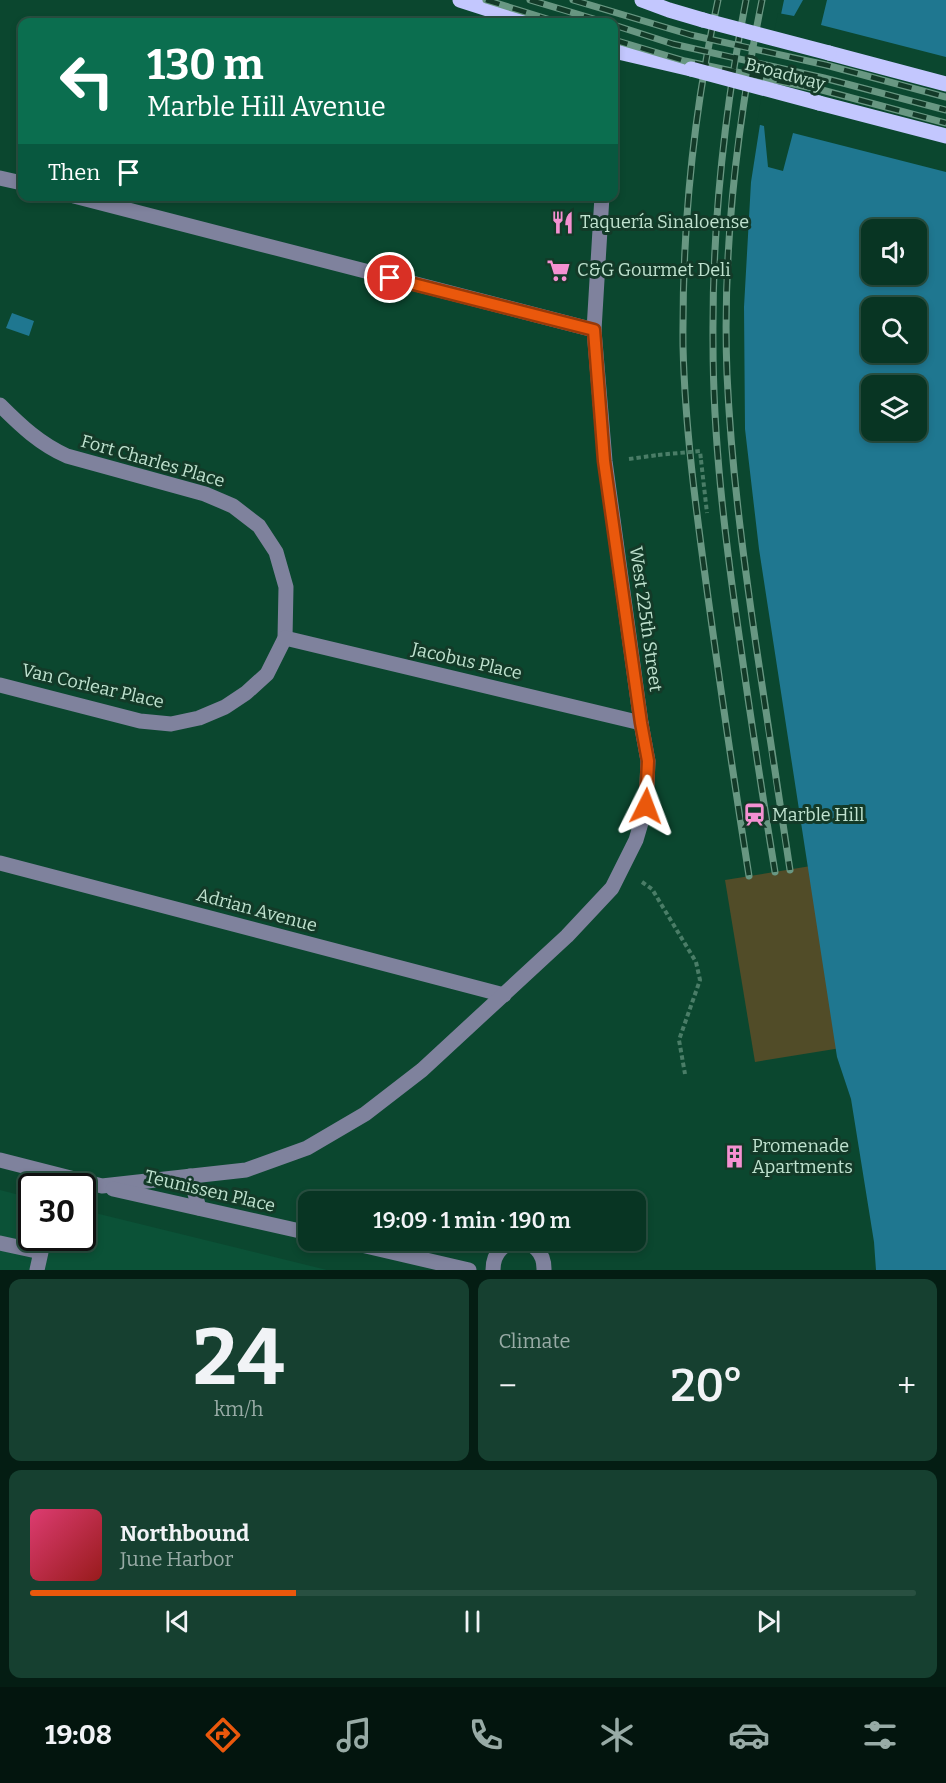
<!DOCTYPE html>
<meta charset="utf-8">
<style>
body{margin:0;font-family:Bitter,serif;background:#164030;color:#f1f3f6;height:100vh;display:flex;flex-direction:column;font-size:22px;white-space:nowrap}
*{box-sizing:border-box;margin:0}
p{font-size:20px;color:#98aba6}
.icon{flex:none;width:33px;height:33px;fill:none;stroke:currentColor;stroke-width:2;stroke-linecap:round;stroke-linejoin:round}
.map{position:relative;height:1270px;overflow:hidden}
.drawer{display:flex;flex-direction:column;gap:9px;padding:9px;background:#041d13;flex:1}
.drawer>*{flex:none}
.hud{position:absolute;left:18px;top:18px;width:600px;height:183px;border-radius:12px;box-shadow:0 3px 9px #0003,0 0 0 2px #295041;background:#0b6e4f;color:#fff;overflow:hidden}
.buttons{position:absolute;left:861px;top:219px;display:grid;gap:12px}
.buttons a{display:grid;place-items:center;width:66px;height:66px;border-radius:12px;background:#083523;box-shadow:0 3px 9px #0003,0 0 0 2px #295041;font-size:30px}
.speed{position:absolute;left:18px;top:1173px;display:flex;gap:12px;font-size:30px;font-weight:700;text-align:center}
.speed>*{display:grid;place-content:center;width:78px;height:78px;border-radius:50%;background:#083523;box-shadow:0 3px 9px #0003,0 0 0 2px #295041;line-height:1}
.speed .limit{border:3px solid #111;border-radius:9px;background:#fff;color:#111}
.pin{position:absolute;display:grid;place-items:center;width:51px;height:51px;color:#fff;margin:-26px;border:3px solid #fff;border-radius:50%;box-shadow:0 2px 6px #0007}
.me{position:absolute;width:66px;margin:-33px;rotate:3deg;stroke-linejoin:round;filter:drop-shadow(0 0 4px #0008)}
.turn{display:flex;align-items:center;gap:21px;height:126px;padding:0 30px;font-size:27px}
.turn .icon{width:78px;height:78px;stroke-width:2.5}
.turn b{display:block;font-size:42px;line-height:51px}
.then{display:flex;align-items:center;height:57px;padding:0 30px;background:#0003;gap:12px;font-size:22px}
.big{font-size:45px;font-weight:600;line-height:1.1}
.drawer .widget{flex:1;display:flex;flex-direction:column;justify-content:center;gap:9px;min-width:0;padding:0 21px;border-radius:12px;background:#164030}
.drawer .dial{align-items:center;gap:0}
.dial b{font-size:78px;line-height:1}
.song{display:flex;align-items:center;gap:18px}
.cover{width:72px;height:72px;border-radius:9px;background:linear-gradient(135deg,hsl(340 70% 55%),hsl(0 70% 35%))}
.played{height:6px;border-radius:3px;background:linear-gradient(90deg,#ea580c 30%,#295041 30%)}
.keys{display:flex;justify-content:space-around;direction:ltr}
.heat{display:flex;justify-content:space-between;align-items:center;font-size:33px;direction:ltr}
.drawer .tiles{flex:1;display:grid;gap:9px;grid-template-columns:1fr 1fr}
.widget:last-child{grid-column:span 2}
.trip{position:absolute;left:298px;top:1191px;width:348px;height:60px;border-radius:12px;background:#083523;box-shadow:0 3px 9px #0003,0 0 0 2px #295041;font-weight:600;line-height:60px;text-align:center}
.dock{display:flex;height:96px;justify-content:space-around;align-items:center;background:#03150e;color:#98aba6}
.dock .icon{width:42px;height:42px}
.dock .on{color:#ea580c}
.dock b{font-size:27px;color:#f1f3f6}
.map>svg:first-child{display:block}
.built{fill:#0b5237}
.green{fill:#514c28}
.water{fill:#1f7790;fill-rule:evenodd}
.pier{fill:#0b472f}
.lines{fill:none;stroke-linecap:round;stroke-linejoin:round}
.path{stroke:#4a7d67;stroke-width:4;stroke-dasharray:4.5 3;stroke-linecap:butt}
.minor{stroke:#7f829d;stroke-width:15}
.major{stroke:#c3c7fe;stroke-width:15}
.rail-casing{stroke:#689782;stroke-width:7}
.rail{stroke:#133a28;stroke-width:4.5;stroke-dasharray:14;stroke-linecap:butt}
.path-bridge{stroke:#4a7d67;stroke-width:4;stroke-dasharray:4.5 3;stroke-linecap:butt}
.major-bridge{stroke:#c3c7fe;stroke-width:15}
.route-casing{stroke:#983908;stroke-width:15}
.route{stroke:#ea580c;stroke-width:10}
.labels{text-anchor:middle;dominant-baseline:central;stroke-width:6;stroke-linejoin:round;paint-order:stroke}
.street-label{font-size:18px;fill:#bfe2cf;stroke:#133a28}
.poi-label{font-size:18px;fill:#bfe2cf;stroke:#133a28;text-anchor:start}
</style>
<div class="map">
<svg width="946" height="1270" viewBox="0 0 946 1270">
<rect width="100%" height="100%" fill="#0b472f"/>
<path class="built" d="M0,1190L31,1198L32,1238H82L83,1210L327,1270H0Z"/>
<path class="green" d="M817,865L847,1047L755,1062L725,880Z"/>
<g class="water">
<path d="M784,0H946V1270H876L874,1242L851,1099L837,1057L759,549L745,429L744,307L751,182L766,86ZM872,230H916V274H872ZM872,308H916V352H872ZM872,386H916V430H872Z"/>
<path d="M12,313L34,321L29,336L6,328Z"/>
</g>
<path class="pier" d="M803,0H827L821,25L946,57V172L793,133L783,171L768,167L764,126L757,124L763,86L778,13L794,16Z"/>
<g class="lines">
<g class="path">
<path d="M629,459L658,455"/>
<path d="M701,460L707,513"/>
<path d="M642,882L652,889L696,962L700,980L679,1040L685,1074"/>
</g>
<g class="minor">
<path d="M0,178L22,183"/>
<path d="M74,196L594,330"/>
<path d="M0,405C21,426 40,444 67,456L205,494L233,506L259,526L276,552L286,587L285,638L267,674L246,693L225,707L199,718L171,724L140,721L0,685"/>
<path d="M285,638L641,723"/>
<path d="M0,863L504,995"/>
<path d="M0,1160L102,1186L246,1170L307,1148L365,1114L422,1070L567,936L612,888L636,840L646,806L648,761L641,723L605,461L594,330L602,196"/>
<path d="M190,1176L199,1208"/>
<path d="M113,1189L309,1233"/>
<path d="M340,1240L469,1270"/>
<path d="M0,1243L41,1252L37,1270"/>
<path d="M493,1270C493,1232 545,1233 544,1270"/>
</g>
<g class="major">
<path d="M460,0L528,22"/>
<path d="M642,0L669,10L703,20"/>
<path d="M614,51L691,69"/>
<path d="M829,53L946,84"/>
<path d="M819,103L946,136"/>
</g>
<defs>
<g id="rail">
<path d="M486,0L557,22"/>
<path d="M530,0L604,22"/>
<path d="M573,0L691,35L826,65L946,97"/>
<path d="M718,0C693,113 682,230 683,346C685,428 696,509 707,590C720,685 734,781 749,876"/>
<path d="M746,0C724,113 712,227 713,342C713,440 725,538 739,635C750,714 762,793 775,872"/>
<path d="M762,0C737,124 722,248 727,374C731,465 743,555 756,645C767,720 778,795 790,870"/>
<path d="M614,25L673,44L824,78L946,110"/>
<path d="M614,40L685,61L822,90L946,123"/>
</g>
</defs>
<use href="#rail" class="rail-casing"/>
<use href="#rail" class="rail"/>
<path class="path-bridge" d="M658,455L700,451L701,460"/>
<g class="major-bridge">
<path d="M703,20L829,53"/>
<path d="M691,69L819,103"/>
</g>
</g>
<g class="lines">
<defs>
<path id="route" d="M390,278L594,330L604,461L641,723L648,761L646,806"/>
</defs>
<use href="#route" class="route-casing"/>
<use href="#route" class="route"/>
</g>
<defs>
<symbol id="restaurant-bare" viewBox="-9 -9 18 18"><path d="M-5-6h1v4h1v-4h1v4h1v-4h1v5L-1.5 .5V6h-2V.5L-5-1ZM5-6V6H3V1.5H1.5Q1.5-4 5-6Z" fill="#f591d2" stroke="#133a28" stroke-width="2.5" paint-order="stroke"/></symbol>
<symbol id="supermarket-bare" viewBox="-9 -9 18 18"><path d="M-6-5.5h2.5l.6 2H6L4.5 2H-2.5L-4.4-4H-6ZM-1.5 3.2a1.3 1.3 0 1 0 .1 0ZM3 3.2a1.3 1.3 0 1 0 .1 0Z" fill="#f591d2" stroke="#133a28" stroke-width="2.5" paint-order="stroke"/></symbol>
<symbol id="station-bare" viewBox="-9 -9 18 18"><path d="M-3-6H3Q5-6 5-4V2Q5 4 3 4L4.5 6H3L1.5 4h-3L-3 6H-4.5L-3 4Q-5 4-5 2V-4Q-5-6-3-6ZM-3.5-4v3h7v-3ZM-3.5 1v1.5H-2V1ZM2 1v1.5H3.5V1Z" fill="#f591d2" stroke="#133a28" stroke-width="2.5" paint-order="stroke"/></symbol>
<symbol id="building-bare" viewBox="-9 -9 18 18"><path d="M-4-6H4V6H1V3H-1V6H-4ZM-2.5-4.3h1.7v1.8h-1.7ZM.8-4.3h1.7v1.8H.8ZM-2.5-1h1.7V.8h-1.7ZM.8-1h1.7V.8H.8Z" fill="#f591d2" stroke="#133a28" stroke-width="2.5" paint-order="stroke"/></symbol>
</defs>
<g fill-rule="evenodd">
<use href="#restaurant-bare" x="546" y="206" width="33" height="33"/>
<use href="#supermarket-bare" x="542" y="254" width="33" height="33"/>
<use href="#station-bare" x="738" y="798" width="33" height="33"/>
<use href="#building-bare" x="718" y="1140" width="33" height="33"/>
</g>
<g class="labels">
<g class="street-label">
<text transform="translate(785 74) rotate(15)">Broadway</text>
<text transform="translate(153 461) rotate(16)">Fort Charles Place</text>
<text transform="translate(646 619) rotate(82)">West 225th Street</text>
<text transform="translate(467 661) rotate(13)">Jacobus Place</text>
<text transform="translate(93 686) rotate(13)">Van Corlear Place</text>
<text transform="translate(257 910) rotate(15)">Adrian Avenue</text>
<text transform="translate(210 1191) rotate(13)">Teunissen Place</text>
</g>
<g class="poi-label">
<text x="580" y="222">Taquería Sinaloense</text>
<text x="577" y="270">C&amp;G Gourmet Deli</text>
<text x="772" y="815">Marble Hill</text>
<text x="752" y="1146">Promenade<tspan x="752" dy="21">Apartments</tspan></text>
</g>
</g>
</svg>
<div class="buttons">
<a><svg class="icon" aria-label="sound" viewBox="0 0 24 24"><path d="M4 9h4l5-4v14l-5-4H4zM17 9q2 3 0 6"/></svg></a>
<a><svg class="icon" aria-label="search" viewBox="0 0 24 24"><circle cx="10" cy="10" r="6"/><path d="M15 15l6 6"/></svg></a>
<a><svg class="icon" aria-label="layers" viewBox="0 0 24 24"><path d="M12 4l9 5-9 5-9-5zM3 14l9 5 9-5"/></svg></a>
</div>
<div class="speed"><div class="limit">30</div></div>
<div class="pin" style="left:390px;top:278px;background:#d93025"><svg class="icon" aria-label="arrive" viewBox="0 0 24 24"><path d="M6 21V4h12l-3 4 3 4H6"/></svg></div>
<svg class="me" style="left:646px;top:806px" viewBox="-20 -20 40 40"><path d="M0-17L14 15 0 8-14 15z" fill="#ea580c" stroke="#fff" stroke-width="4"/></svg>
<div class="trip">19:09 · 1 min · 190 m</div>
<div class="hud">
<div class="turn"><svg class="icon" aria-label="left" viewBox="0 0 24 24"><path d="M17 20v-9H6M10 6l-5 5 5 5"/></svg><div><b>130 m</b>Marble Hill Avenue</div></div>
<div class="then">Then<svg class="icon" aria-label="arrive" viewBox="0 0 24 24"><path d="M6 21V4h12l-3 4 3 4H6"/></svg></div>
</div>
</div>
<section class="drawer">
<div class="tiles">
<div class="widget dial"><b>24</b><p>km/h</p></div>
<div class="widget"><p>Climate</p>
<div class="heat"><a>−</a><b class="big">20°</b><a>+</a></div>
</div>
<div class="widget">
<div class="song"><i class="cover"></i><div><b>Northbound</b><p>June Harbor</p></div></div>
<div class="played"></div>
<div class="keys"><svg class="icon" aria-label="previous" viewBox="0 0 24 24"><path d="M18 5L8 12l10 7zM5 5v14"/></svg><svg class="icon" aria-label="pause" viewBox="0 0 24 24"><path d="M8 5v14M16 5v14"/></svg><svg class="icon" aria-label="next" viewBox="0 0 24 24"><path d="M6 5l10 7-10 7zM19 5v14"/></svg></div>
</div>
</div>
</section>
<nav class="dock">
<b>19:08</b>
<svg class="icon on" aria-label="directions" viewBox="0 0 24 24"><path d="M12 3l9 9-9 9-9-9zM9 14v-3h6M13 9l2 2-2 2"/></svg>
<svg class="icon" aria-label="music" viewBox="0 0 24 24"><path d="M9 18V5l10-2v13"/><circle cx="6" cy="18" r="3"/><circle cx="16" cy="16" r="3"/></svg>
<svg class="icon" aria-label="phone" viewBox="0 0 24 24"><path d="M5 4h4l2 5-3 2q2 4 5 5l2-3 5 2v4C11 20 4 13 5 4z"/></svg>
<svg class="icon" aria-label="climate" viewBox="0 0 24 24"><path d="M12 3v18M4 7l16 10M4 17L20 7"/></svg>
<svg class="icon" aria-label="car" viewBox="0 0 24 24"><path d="M5 17H2v-5l4-1 3-4h7l3 4 3 1v5h-3M9 17h6M6 11h13"/><circle cx="7" cy="17" r="2"/><circle cx="17" cy="17" r="2"/></svg>
<svg class="icon" aria-label="filters" viewBox="0 0 24 24"><path d="M4 7h16M4 17h16"/><circle cx="9" cy="7" r="2"/><circle cx="15" cy="17" r="2"/></svg>
</nav>
